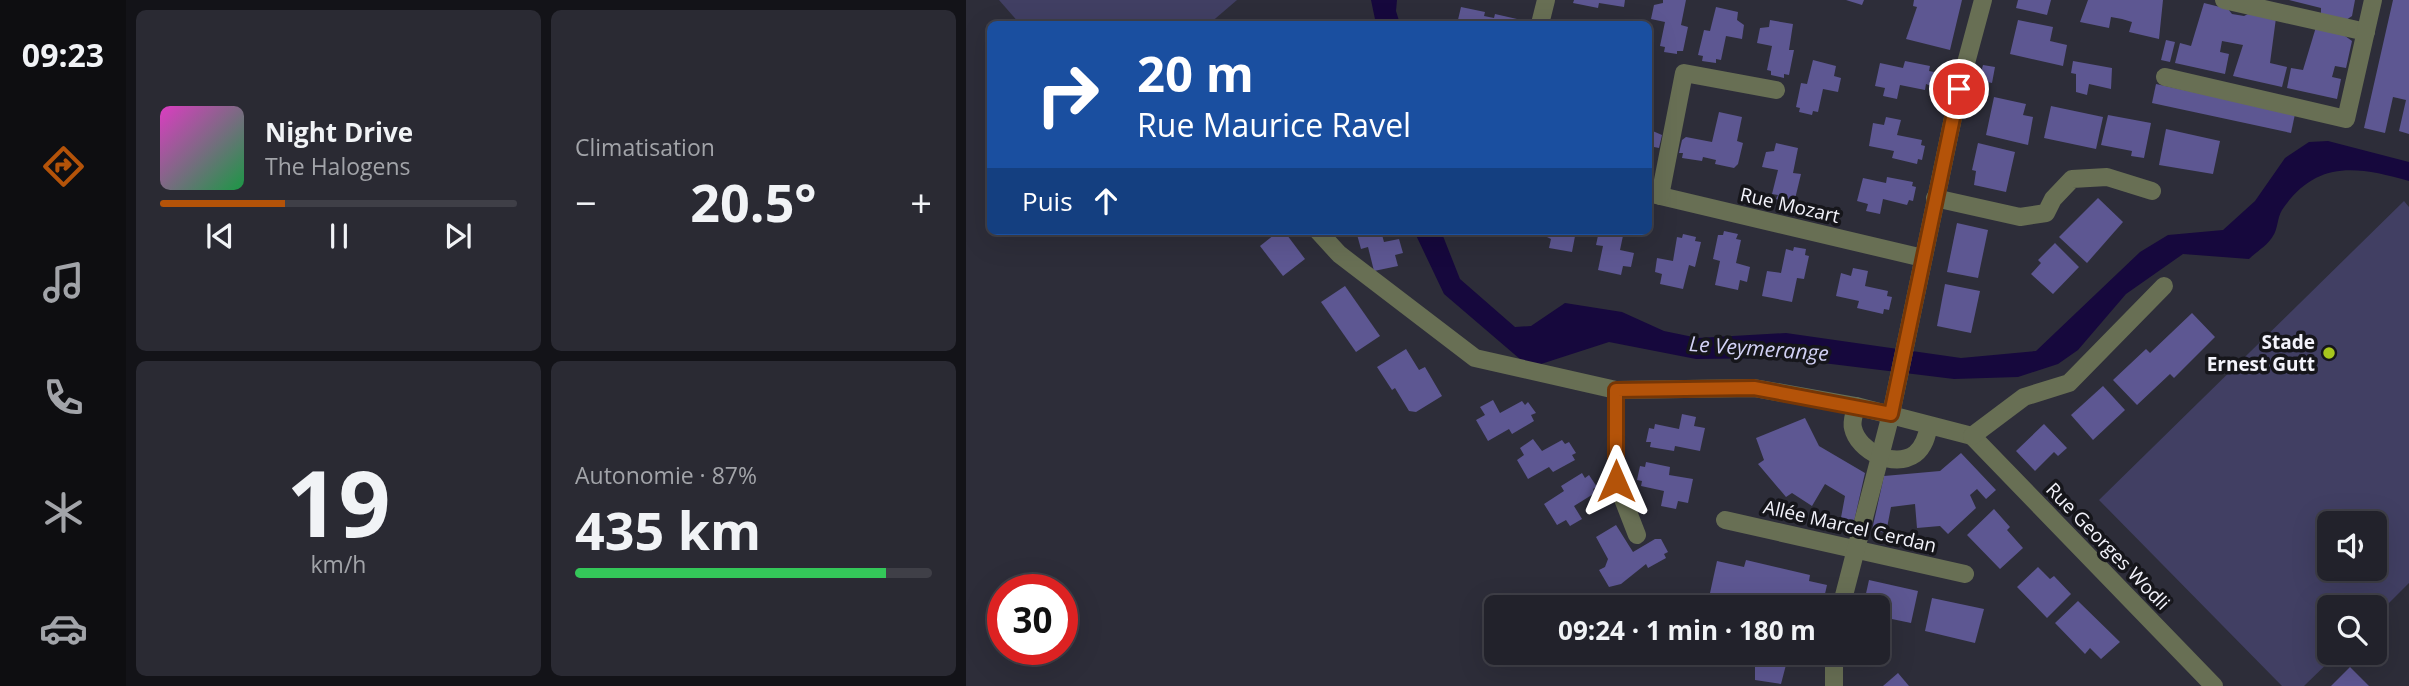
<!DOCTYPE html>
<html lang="fr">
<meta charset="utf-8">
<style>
body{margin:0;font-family:"Open Sans",sans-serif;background:#2a2a33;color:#f1f3f6;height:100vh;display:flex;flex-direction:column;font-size:26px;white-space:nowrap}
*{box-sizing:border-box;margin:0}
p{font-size:23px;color:#a2a4a9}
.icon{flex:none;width:38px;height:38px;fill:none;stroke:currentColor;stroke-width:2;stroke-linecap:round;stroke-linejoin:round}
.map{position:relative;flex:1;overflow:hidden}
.details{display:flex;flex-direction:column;gap:10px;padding:10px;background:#131318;width:840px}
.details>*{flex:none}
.banner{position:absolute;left:21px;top:21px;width:665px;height:214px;border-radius:10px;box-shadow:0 7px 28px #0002,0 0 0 2px #3f3f47;background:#1a4fa0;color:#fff;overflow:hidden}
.buttons{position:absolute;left:1351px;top:511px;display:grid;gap:14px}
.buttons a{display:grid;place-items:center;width:70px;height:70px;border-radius:10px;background:#22222b;box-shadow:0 7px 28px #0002,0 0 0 2px #3f3f47;font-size:35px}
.speed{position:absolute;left:21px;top:574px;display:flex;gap:14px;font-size:35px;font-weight:700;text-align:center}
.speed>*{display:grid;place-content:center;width:91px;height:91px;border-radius:50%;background:#22222b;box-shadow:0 7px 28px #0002,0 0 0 2px #3f3f47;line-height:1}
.speed .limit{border:10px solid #d22;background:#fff;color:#111}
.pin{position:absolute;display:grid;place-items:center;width:60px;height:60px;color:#fff;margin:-30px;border:4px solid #fff;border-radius:50%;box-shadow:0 2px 7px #0007}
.me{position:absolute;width:77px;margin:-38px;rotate:0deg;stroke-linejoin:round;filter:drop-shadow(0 0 5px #0008)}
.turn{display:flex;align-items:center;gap:24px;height:147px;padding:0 35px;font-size:32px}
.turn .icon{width:91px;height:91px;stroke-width:2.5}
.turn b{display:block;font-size:49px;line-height:60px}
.then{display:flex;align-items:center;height:66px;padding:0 35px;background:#0003;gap:14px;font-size:26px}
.big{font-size:52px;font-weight:700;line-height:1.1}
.details .card{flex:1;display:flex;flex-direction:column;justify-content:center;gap:10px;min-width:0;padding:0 24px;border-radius:10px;background:#2a2a33}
.details .dial{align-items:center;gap:0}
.dial b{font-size:91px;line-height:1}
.song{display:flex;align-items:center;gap:21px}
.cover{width:84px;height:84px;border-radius:10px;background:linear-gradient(135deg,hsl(310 70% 55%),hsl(140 70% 35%))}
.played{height:7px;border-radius:4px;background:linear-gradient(90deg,#b45309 35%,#3f3f47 35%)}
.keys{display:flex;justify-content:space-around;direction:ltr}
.heat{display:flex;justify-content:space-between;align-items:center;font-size:38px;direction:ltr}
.charge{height:10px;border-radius:5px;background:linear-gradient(90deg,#34c759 87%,#3f3f47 0)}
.details .tiles{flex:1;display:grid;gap:10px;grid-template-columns:repeat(2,1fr)}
.trip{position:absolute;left:518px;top:595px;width:406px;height:70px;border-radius:10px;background:#22222b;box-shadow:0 7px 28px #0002,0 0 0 2px #3f3f47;font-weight:700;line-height:70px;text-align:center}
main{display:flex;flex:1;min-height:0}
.dock{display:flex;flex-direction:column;width:126px;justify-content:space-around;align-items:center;background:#0e0e11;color:#a2a4a9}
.dock .icon{width:49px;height:49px}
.dock .current{color:#b45309}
.dock b{font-size:32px;color:#f1f3f6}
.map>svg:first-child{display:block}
.green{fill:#413f63;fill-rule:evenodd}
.water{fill:#16083d}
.building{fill:#5d5792}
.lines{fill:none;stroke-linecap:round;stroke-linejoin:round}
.minor{stroke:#686f54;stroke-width:18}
.route-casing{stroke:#753606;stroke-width:18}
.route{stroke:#b45309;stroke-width:12}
.poi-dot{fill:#a8c71d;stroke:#16161b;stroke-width:2.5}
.labels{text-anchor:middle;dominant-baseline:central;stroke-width:7;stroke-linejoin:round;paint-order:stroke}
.street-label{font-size:19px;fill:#f3f3fb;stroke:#16161b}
.poi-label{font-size:19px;font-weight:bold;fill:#f3f3fb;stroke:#16161b;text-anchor:end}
.water-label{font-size:21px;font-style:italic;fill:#d2d1f5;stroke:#16161b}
</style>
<main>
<nav class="dock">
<b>09:23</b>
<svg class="icon current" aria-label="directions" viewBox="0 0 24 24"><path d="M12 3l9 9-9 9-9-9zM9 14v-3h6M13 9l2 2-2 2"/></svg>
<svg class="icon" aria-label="music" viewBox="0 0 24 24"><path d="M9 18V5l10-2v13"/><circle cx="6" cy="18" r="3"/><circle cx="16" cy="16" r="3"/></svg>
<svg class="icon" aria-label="phone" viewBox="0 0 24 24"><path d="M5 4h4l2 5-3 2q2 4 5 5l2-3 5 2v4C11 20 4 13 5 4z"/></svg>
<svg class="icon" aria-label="climate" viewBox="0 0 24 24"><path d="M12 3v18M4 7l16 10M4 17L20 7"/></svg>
<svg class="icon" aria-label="car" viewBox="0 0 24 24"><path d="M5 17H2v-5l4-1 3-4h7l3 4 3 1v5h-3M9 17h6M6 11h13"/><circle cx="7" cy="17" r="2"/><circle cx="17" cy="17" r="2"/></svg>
</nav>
<section class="details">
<div class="tiles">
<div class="card">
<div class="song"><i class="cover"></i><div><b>Night Drive</b><p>The Halogens</p></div></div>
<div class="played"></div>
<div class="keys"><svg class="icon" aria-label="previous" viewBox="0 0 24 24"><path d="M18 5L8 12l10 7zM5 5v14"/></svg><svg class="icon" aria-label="pause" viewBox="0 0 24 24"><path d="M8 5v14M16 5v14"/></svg><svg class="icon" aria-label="next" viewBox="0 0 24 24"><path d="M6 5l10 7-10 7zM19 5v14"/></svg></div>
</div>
<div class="card"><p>Climatisation</p>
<div class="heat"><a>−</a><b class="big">20.5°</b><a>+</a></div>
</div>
<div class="card dial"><b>19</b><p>km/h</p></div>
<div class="card"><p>Autonomie · 87%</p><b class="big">435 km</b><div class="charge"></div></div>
</div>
</section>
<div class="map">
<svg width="1443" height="686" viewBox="0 0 1443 686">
<rect width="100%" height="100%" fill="#2d2d39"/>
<g class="green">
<path d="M33,0H271L243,24H54Z"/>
<path d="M1438,201L1443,207V583L1409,617V607H1363V653H1372L1338,686H1316L1133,500ZM1363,523H1409V569H1363Z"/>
</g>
<g class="water">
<path d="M405,0H431L430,11L434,24H410Z"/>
<path d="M1362,141L1443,162V181C1390,166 1350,160 1316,210C1311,218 1312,229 1307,236C1302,245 1290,252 1283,259L1217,254L1160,294L1112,350L1092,364L1052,377L988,379L816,358L730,359L643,342L575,364L561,365L478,294L448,231H475L494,279L549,327L565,326L599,303L656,312L698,331L732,338L820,333L995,358L1070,351L1174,252L1202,235L1257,230L1289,201L1319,158L1343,142Z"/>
</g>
<g class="building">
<path d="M608,0H659L658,7L633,3L632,8L607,3Z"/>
<path d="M697,0H720L715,25L722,27L717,51H711V54L698,52L699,47L694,46L699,22L685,19L688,5L697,3Z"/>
<path d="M880,0H898L896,5Z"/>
<path d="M948,0H996L984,50L940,39L951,7L947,6Z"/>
<path d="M1052,0H1085L1081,15L1050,8Z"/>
<path d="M1122,0H1197L1193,39L1163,32L1166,22L1156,19L1145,17L1143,28L1114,22Z"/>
<path d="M1323,0H1389L1386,16L1380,20L1355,15V8Z"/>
<path d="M1427,0H1443V134L1433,131L1440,100L1427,97L1419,133L1398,128Z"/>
<path d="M1238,3L1262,9L1266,14L1278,16L1284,13L1310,18L1304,63L1321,67L1316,87L1267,76L1277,45L1256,41L1254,52L1263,54L1259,74L1209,63L1214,43L1225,46Z"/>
<path d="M495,7L519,12L518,16L528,18L529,14L551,19L554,24H491Z"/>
<path d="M750,7L772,12L771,20L778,25L776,39L760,36L755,60L750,59V63L736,61L737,56L732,55L738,30L744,31Z"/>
<path d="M604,19L625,23V24H603Z"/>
<path d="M804,20L827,24L823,50H828L823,75L818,74V78L805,75V71L801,70L806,46L791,43L794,28L803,27Z"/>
<path d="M1052,20L1087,27L1084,41L1101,45L1097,66L1044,54Z"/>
<path d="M1350,27L1375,33L1386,41L1380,68L1369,66L1366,77L1375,79L1371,99L1321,88L1325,68L1337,70Z"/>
<path d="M1200,40L1209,42L1204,62L1195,60Z"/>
<path d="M847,60L870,66L868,76L875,78L872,92L857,89L852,112L847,111L846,115L833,112L834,108L830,107L835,83L841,84Z"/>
<path d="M939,61L964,66L963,71L968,72L965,86L960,84L959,90L934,85L931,99L917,96L919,88L909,86L914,63L937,68Z"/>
<path d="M1107,61L1146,68L1145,89L1123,84L1121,95L1110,92V74L1105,73Z"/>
<path d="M1017,65L1029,67L1026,83L1013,80Z"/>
<path d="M1190,84L1329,114L1325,133L1186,103Z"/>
<path d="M1028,97L1060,104L1057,115L1067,117L1062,145L1020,135Z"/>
<path d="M1085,106L1137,117L1130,149L1078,138Z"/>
<path d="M753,112L776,117L771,141L777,143L772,164L768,168L749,164L750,160L737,157L736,161L716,158L717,153H713L716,140L720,137L746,142Z"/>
<path d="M1142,115L1185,123L1178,158L1165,156L1166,151L1135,145Z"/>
<path d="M920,117L935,120L931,135L956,140L955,145L959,146L956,160L952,159L951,164L926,158L928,151L903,146L907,123L918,125Z"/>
<path d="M682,129L696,135L693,148L688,147L687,150L682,149Z"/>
<path d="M1200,129L1254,141L1247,174L1193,165Z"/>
<path d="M810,143L832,148L827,173L835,174L829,199L825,198L824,203L810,199L812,195L806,194L812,170L796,167L800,152L808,151Z"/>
<path d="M1012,143L1049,152L1040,192L1008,185L1010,171L1006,170Z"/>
<path d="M921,177L947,182L946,186L950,187L947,201L943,200L941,205L917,199L914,214L900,211L902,204L891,201L897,178L920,183Z"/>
<path d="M1132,198L1157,222L1121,263L1093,237Z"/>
<path d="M991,223L1022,230L1012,278L981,272Z"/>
<path d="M313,231H318L339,259L317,276L294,246Z"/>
<path d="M390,231H415L418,242L433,239L437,253L429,255L432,266L408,271L402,247L395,249Z"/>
<path d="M577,231H610L606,252L583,248L585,239L577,235Z"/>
<path d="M633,231H658L654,250L668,253L665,267L657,266L655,275L632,270L637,246L630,245Z"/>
<path d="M758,231L772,234L770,239L775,240L770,263L784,267L781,282L774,280L772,290L749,285L754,261L747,259L752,235H757Z"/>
<path d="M717,234L730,237L729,241L735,242L729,267L723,265L717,289L694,284L696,274L689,272L691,258L707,261L711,237L716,238Z"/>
<path d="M1089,243L1113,267L1087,294L1065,274L1075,263L1072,260Z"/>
<path d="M828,247L840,249L839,255L843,256L838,279L831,278L826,302L796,296L801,271L815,273L820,249L827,251Z"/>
<path d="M887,268L902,271L899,286L922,291L921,296L926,297L923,310L918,309L917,314L891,308L893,301L870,296L875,273L885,276Z"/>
<path d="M979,284L1014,291L1005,333L971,326Z"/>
<path d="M379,286L414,336L390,352L355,302Z"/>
<path d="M1226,313L1249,337L1208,378L1204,374L1171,405L1147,380L1180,349L1184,353Z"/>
<path d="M440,349L453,370L459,367L476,396L450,412L443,411L429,388L426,390L411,367Z"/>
<path d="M1137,386L1159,410L1127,440L1105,415Z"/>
<path d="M527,400L534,413L556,401L559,405L562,402L570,413L565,415L568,421L546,434L543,429L522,441L510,420L519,415L514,407Z"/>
<path d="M716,414L730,417L728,426L739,428L734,451L709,446L708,451L684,447L685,442H680L683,428L688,429L689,424L713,429Z"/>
<path d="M839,418L853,446L899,473L887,526L874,523L879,496L859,484L846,506L826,493L820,497L792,464L798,460L790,438Z"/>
<path d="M1078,424L1101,448L1092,456L1088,452L1069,471L1050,451Z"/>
<path d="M567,439L576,451L596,440L599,444L603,442L610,453L606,455L609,460L587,472L583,467L562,479L551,460L558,455L554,448Z"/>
<path d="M995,453L1030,490L1020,499L1011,489L1004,495L1010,508L982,534L974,526L951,528L949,504L925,507L920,533L906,530L918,476L974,471Z"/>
<path d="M680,462L704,467L703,475L727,479L722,503L712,501L710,509L695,506L698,491L675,486L676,481L671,480L674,466L679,467Z"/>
<path d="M616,473L619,478L623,475L631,487L627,489L629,493L608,506L616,519L604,526L600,520L591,525L578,504L598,491L595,486Z"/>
<path d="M1028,509L1044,527L1041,530L1057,548L1034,569L1001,535Z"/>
<path d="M650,525L667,552L689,539H695L702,552L698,554L700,558L682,568L680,564L655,584L643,587L633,570L639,567L642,559L630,537Z"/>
<path d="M780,560L844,575L843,581L861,585L856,607L813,602L812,607H795L797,600L744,593L751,561L778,567Z"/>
<path d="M1072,567L1084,579L1088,576L1105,594L1081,618L1051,587Z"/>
<path d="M903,580L952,591L945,623L921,618L912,635V607H897Z"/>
<path d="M966,598L1018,609L1009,643L959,631Z"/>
<path d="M1112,601L1154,642L1135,659L1124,648L1119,654L1089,623Z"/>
<path d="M789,653H819L818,660L821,661L815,684L789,680Z"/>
<path d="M1384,667L1403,686H1365Z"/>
<path d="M932,673L943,686H917Z"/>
</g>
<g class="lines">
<g class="minor">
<path d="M1258,0L1400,32"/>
<path d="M574,24L580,0"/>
<path d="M1199,77L1380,119L1407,0"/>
<path d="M682,193L957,258"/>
<path d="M694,196L718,73L810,90"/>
<path d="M969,198L1054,217L1080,213L1087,199L1106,179L1141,177L1186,191"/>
<path d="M352,231L373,254L509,358L650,390L788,388L890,406"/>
<path d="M650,390V481L671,535"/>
<path d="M963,425C961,436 958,447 949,454C928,469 892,451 887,428C885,421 889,413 890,406L1006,436"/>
<path d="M1006,436L1248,686"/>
<path d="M1006,436L1058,397L1103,383L1198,286"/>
<path d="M759,520L999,574"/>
<path d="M875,607L925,414L993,89L1017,0"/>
<path d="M868,653V686"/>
</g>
</g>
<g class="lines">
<defs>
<path id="route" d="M650,481V390L788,388L925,414L993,89"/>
</defs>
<use href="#route" class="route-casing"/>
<use href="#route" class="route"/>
</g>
<circle class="poi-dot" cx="1363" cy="353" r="7"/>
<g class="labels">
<g class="street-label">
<text transform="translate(824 205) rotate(13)">Rue Mozart</text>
<text transform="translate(884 526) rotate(13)">Allée Marcel Cerdan</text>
<text transform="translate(1142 546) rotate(46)">Rue Georges Wodli</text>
</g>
<g class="poi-label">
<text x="1349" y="342">Stade<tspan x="1349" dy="22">Ernest Gutt</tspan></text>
</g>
<g class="water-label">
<text transform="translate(793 348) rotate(4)">Le Veymerange</text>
</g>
</g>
</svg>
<div class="buttons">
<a><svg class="icon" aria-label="sound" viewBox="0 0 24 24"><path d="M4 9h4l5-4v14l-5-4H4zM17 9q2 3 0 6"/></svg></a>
<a><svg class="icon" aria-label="search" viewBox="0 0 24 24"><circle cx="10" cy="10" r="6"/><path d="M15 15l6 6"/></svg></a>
</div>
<div class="speed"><div class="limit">30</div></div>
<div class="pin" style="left:993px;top:89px;background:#d93025"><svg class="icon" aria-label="arrive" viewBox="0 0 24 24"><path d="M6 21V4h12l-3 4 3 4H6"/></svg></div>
<svg class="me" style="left:650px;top:481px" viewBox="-20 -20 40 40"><path d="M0-17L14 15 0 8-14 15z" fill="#b45309" stroke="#fff" stroke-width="4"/></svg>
<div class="trip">09:24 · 1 min · 180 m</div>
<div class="banner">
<div class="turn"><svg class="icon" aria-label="right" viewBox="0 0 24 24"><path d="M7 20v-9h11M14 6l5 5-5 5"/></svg><div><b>20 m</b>Rue Maurice Ravel</div></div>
<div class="then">Puis<svg class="icon" aria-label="ahead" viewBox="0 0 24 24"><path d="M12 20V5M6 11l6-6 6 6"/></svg></div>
</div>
</div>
</main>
